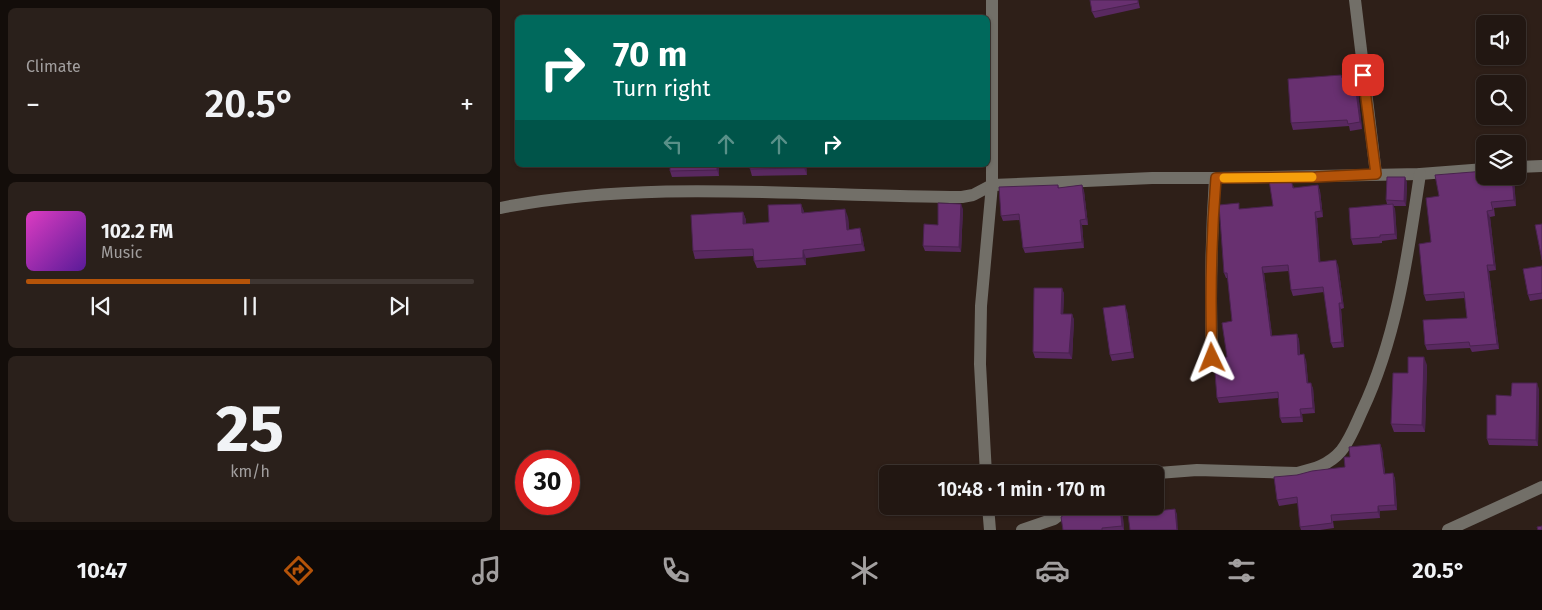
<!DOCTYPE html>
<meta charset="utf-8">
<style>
body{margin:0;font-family:"Fira Sans",sans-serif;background:#2a201b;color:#f1f3f6;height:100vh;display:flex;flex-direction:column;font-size:19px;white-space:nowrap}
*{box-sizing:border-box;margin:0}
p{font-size:16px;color:#a29f9f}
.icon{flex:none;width:28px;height:28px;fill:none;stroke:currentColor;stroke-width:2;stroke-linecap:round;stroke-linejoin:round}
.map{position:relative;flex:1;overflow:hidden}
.panel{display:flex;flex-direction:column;gap:8px;padding:8px;background:#130d0a;width:500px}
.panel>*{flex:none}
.banner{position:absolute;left:15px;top:15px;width:475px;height:152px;border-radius:8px;box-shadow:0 1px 4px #0004,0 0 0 1px #3f3632;background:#00695c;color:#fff;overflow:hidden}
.tools{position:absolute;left:976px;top:15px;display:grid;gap:10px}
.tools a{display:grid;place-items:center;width:50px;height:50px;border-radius:8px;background:#221712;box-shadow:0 1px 4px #0004,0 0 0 1px #3f3632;font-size:25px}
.speed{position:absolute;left:15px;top:450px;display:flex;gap:10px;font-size:25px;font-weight:700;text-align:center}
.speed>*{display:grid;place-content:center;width:65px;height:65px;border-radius:50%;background:#221712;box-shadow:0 1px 4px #0004,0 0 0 1px #3f3632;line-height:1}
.speed .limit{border:8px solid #d22;background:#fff;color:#111}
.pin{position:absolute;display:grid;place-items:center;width:42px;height:42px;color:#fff;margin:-21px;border-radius:10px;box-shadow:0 2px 8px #0006}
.me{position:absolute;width:55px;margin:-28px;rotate:358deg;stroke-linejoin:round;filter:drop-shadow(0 0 4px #0008)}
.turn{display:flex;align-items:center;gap:18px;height:105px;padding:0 15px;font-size:22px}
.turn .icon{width:65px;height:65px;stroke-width:2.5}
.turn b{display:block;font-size:35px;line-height:42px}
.lanes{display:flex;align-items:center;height:48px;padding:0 15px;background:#0003;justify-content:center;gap:25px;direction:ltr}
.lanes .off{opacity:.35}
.big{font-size:38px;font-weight:600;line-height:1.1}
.panel .widget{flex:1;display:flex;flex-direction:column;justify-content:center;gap:8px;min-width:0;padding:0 18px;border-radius:8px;background:#2a201b}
.panel .dial{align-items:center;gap:0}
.dial b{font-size:65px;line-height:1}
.song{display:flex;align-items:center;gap:15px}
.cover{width:60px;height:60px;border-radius:8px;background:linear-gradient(135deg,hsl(310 70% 55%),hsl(270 70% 35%))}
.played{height:5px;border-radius:2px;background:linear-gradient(90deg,#b45309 50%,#3f3632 50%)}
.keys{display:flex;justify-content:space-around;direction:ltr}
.heat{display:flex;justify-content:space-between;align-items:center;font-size:28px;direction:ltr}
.trip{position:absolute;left:379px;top:465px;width:285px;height:50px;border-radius:8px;background:#221712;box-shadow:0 1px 4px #0004,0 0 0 1px #3f3632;font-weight:600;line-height:50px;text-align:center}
.tab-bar{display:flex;height:80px;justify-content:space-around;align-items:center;background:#0e0907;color:#a29f9f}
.tab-bar .icon{width:35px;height:35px}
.tab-bar .current{color:#b45309}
.tab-bar b{font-size:22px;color:#f1f3f6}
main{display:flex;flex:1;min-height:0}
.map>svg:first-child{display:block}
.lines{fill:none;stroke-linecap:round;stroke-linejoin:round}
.minor{stroke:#726f68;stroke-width:12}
.wall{fill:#592960}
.shaded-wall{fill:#49224e}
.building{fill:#683070;stroke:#49224e}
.route-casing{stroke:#753606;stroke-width:12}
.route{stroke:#b45309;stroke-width:9}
.slow{stroke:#f59e0b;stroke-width:9}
</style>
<main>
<section class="panel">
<div class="widget"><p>Climate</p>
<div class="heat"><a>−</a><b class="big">20.5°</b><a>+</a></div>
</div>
<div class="widget">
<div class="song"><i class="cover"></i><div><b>102.2 FM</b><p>Music</p></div></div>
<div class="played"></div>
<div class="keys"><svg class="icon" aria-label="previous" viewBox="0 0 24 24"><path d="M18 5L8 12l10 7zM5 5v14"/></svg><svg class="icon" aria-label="pause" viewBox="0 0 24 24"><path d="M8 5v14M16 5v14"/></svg><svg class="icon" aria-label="next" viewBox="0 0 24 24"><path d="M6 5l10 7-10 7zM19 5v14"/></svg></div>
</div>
<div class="widget dial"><b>25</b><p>km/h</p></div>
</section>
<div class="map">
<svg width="1042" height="530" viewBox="0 0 1042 530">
<rect width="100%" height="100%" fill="#2e1f18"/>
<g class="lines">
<g class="minor">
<path d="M855,0L876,174"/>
<path d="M1018,167L1042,166"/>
<path d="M0,208C152,178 309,197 462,197L473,195L492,185L563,182L652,178H715L920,174L985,169"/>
<path d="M712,358C710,298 711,239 715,178"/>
<path d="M486,474L480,364L481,306L492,185V0"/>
<path d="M645,474L697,470L797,473C814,469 829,465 841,451C850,440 856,424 862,411C897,337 908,254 920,174"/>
<path d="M488,506L490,530"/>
<path d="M522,530L554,519L571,506"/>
<path d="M948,530L1042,487"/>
</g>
</g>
<g class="wall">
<path d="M638,0L640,8L595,18L592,12Z"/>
<path d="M841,75L842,78L857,83L862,129L850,131L849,126L793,130L791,123Z"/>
<path d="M170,165H219V176L172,177L170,171Z"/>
<path d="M250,165H306L307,175L252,176L250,169Z"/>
<path d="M985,176L1014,180L1016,206L994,208L995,216L990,217L996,270L989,271L999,349L972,352L970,348L927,350L925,345L967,318L965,298L926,301L924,295L931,242Z"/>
<path d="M905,177L907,183L906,206H893L895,209L897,239L882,241V243L853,245L851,239L887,204L886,200Z"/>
<path d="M558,185L559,188L582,185L584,191L588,225H582L584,248L525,253L523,248L520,220L503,221L501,216Z"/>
<path d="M793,185L794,188L818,185L820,191L823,217L817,218L820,262L838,265L844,308L841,309L844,347L833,348L831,343L824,292L793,296L791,290L789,271L764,273L772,336L797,334L799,340L800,354L806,360L808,383L813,388L815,413L802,414L803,422L782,423L780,418L778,398L719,403L717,398L727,357L732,321L728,278H726L724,273L773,206Z"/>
<path d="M301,204L304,213L348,217L349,230L360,228L362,235L365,251L306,258V265L257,268L254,261V256L195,259L193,251L243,212L246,220V224L269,222Z"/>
<path d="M463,209L461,252L425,251L423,246L438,225Z"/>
<path d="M1042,266V299L1030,301L1028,295Z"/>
<path d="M562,288L564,294L563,314H572L574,320L572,359L535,358L533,352Z"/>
<path d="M627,311L634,358L612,361L610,355Z"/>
<path d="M927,365L925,432H894L891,424L908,373Z"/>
<path d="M1039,389L1038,446L989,445L987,439L996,415L1011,396Z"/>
<path d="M880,444L882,449L885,474L893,473L895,479L897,510L880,511V518L833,521L834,528L820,530H801L800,527L798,503L779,506L777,500L797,475L845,467L850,457Z"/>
<path d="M591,506H622L624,530H563Z"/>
</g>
<g class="shaded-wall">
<path d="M854,76L857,83L862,129L860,122Z"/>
<path d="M217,165H219V176L217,170Z"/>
<path d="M304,165H306L307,175L304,168Z"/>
<path d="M1012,176L1014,180L1016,206L1014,200Z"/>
<path d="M905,177L907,183L906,206L904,201Z"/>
<path d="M582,185L584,191L588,225L586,219Z"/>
<path d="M818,185L820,191L823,217L821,211Z"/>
<path d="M301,204L304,211V221L302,213Z"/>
<path d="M461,204L463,209L461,252L459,247Z"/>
<path d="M893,204L895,209L897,239L895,234Z"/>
<path d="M345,209L348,217L350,237L347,230Z"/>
<path d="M987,211L990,217L996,270L994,265Z"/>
<path d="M243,212L246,220V232L243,224Z"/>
<path d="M815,212L817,218L821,268L819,262Z"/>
<path d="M580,220L582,225L584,248L582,242Z"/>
<path d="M360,228L362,235L365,251L362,244Z"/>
<path d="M303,250L306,258V265L303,258Z"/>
<path d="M836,260L838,265L844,308L842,303Z"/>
<path d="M987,265L989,271L999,349L997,344Z"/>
<path d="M762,267L764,273L773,342L771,336Z"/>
<path d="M562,288L564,294L563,320L561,314Z"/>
<path d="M839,303L841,309L844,347L842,342Z"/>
<path d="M625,305L627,311L634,358L632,352Z"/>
<path d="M572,314L574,320L572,359L569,353Z"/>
<path d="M797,334L799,340L800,360L798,355Z"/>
<path d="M804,354L806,360L809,389L807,383Z"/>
<path d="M924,357L927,365L925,432L922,425Z"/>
<path d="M811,383L813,388L815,413L813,408Z"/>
<path d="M1037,383L1039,389L1038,446L1036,440Z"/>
<path d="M800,409L802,414L803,422L801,417Z"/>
<path d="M880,444L882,449L886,480L884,474Z"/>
<path d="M893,473L895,479L897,510L895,505Z"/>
<path d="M620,506H622L624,530L622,526Z"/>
<path d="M878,506L880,511V518L878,512Z"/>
<path d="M675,509L677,514L678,530H677Z"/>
</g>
<g class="building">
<path d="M590,0H638V3L592,12Z"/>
<path d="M841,75L842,78L854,76L860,122L848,124L847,120L791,123L788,79Z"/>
<path d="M170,165H217V170L170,171Z"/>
<path d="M250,165H304V168L250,169Z"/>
<path d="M985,171V176L987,177L1012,176L1014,200L991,202L993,210L987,211L994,265H987L997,344L970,346L969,342L925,345L923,320L967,318L964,292L924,295L919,244L931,242L926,198L939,196L935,175Z"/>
<path d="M887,177H905L904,201L886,200Z"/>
<path d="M791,179L793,188L818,185L821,211L815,212L819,262L836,260L842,303H839L842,342L831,343L823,287L791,290L788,265L762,267L771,336L797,334L798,355L804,354L807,383H811L813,408L800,409L801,417L780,418L778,392L717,398L714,360L716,358L727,357L722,323L732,321L727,273H724L719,205L739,203V209L773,206L769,180Z"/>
<path d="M558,185V188L582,185L586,219L580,220L582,242L523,248L519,214L501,216L499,187Z"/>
<path d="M438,203L461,204L459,247L423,246L424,224L438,225Z"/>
<path d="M301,204L302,213L345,209L347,230L360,228L362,244L303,250V258L254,261L253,249L193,251L191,215L243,212V224L269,222L268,205Z"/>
<path d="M893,204L895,234L880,235V237L851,239L849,208Z"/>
<path d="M1042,224V260L1035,225Z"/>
<path d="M1042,266V293L1028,295L1023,269Z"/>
<path d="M534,288H562L561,314H572L569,353L533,352Z"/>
<path d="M625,305L632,352L610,355L603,308Z"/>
<path d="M908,357H924L922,425L891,424L893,373H908Z"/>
<path d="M1012,383H1037L1036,440L987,439V415H996V395L1011,396Z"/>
<path d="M880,444L884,474L893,473L895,505L878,506V512L831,515L832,523L800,527L797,497L777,500L774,477L797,475L812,471L845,467L844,457H850L849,447Z"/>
<path d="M591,506H620L622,526L602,528V530H563L561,517L571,510Z"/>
<path d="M675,509L677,530H630L628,514Z"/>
<path d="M1042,526V530H1038L1037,527Z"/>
</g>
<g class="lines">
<defs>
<path id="route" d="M712,358C710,298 711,239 716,178L816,177L876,174L863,75"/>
</defs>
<use href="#route" class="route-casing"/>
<use href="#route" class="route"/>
<path class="slow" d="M724,178L812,177"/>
</g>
</svg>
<div class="tools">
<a><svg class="icon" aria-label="sound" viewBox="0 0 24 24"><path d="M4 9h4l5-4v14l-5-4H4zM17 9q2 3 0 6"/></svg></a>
<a><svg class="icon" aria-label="search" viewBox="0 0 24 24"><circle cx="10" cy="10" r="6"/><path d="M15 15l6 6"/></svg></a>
<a><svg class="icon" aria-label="layers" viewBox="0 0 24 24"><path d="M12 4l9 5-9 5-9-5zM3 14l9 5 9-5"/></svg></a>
</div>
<div class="speed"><div class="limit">30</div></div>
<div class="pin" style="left:863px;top:75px;background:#d93025"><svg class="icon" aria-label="arrive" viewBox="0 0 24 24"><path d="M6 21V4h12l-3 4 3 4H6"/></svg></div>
<svg class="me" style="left:712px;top:358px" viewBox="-20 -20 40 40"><path d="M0-17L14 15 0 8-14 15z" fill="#b45309" stroke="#fff" stroke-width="4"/></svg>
<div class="trip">10:48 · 1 min · 170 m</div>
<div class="banner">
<div class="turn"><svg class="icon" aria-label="right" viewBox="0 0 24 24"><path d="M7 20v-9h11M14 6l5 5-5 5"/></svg><div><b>70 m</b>Turn right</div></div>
<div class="lanes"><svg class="icon off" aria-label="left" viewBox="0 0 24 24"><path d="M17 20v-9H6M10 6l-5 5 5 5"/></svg><svg class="icon off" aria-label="ahead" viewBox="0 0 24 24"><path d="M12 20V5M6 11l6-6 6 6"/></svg><svg class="icon off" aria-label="ahead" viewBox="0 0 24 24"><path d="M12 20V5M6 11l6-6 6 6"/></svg><svg class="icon" aria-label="right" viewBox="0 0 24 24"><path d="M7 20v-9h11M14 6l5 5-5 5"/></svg></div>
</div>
</div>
</main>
<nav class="tab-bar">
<b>10:47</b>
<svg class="icon current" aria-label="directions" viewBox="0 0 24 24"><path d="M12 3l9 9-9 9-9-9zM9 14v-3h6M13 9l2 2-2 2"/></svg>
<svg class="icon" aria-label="music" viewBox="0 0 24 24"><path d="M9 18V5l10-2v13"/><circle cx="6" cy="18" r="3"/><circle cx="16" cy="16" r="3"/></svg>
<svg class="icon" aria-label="phone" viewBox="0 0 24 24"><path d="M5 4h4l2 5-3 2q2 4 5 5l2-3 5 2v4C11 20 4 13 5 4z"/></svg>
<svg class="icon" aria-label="climate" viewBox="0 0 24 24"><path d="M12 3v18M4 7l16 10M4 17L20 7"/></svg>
<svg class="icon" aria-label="car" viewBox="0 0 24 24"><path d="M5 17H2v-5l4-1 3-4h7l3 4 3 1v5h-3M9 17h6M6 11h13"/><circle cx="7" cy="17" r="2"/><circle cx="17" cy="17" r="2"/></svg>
<svg class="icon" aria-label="filters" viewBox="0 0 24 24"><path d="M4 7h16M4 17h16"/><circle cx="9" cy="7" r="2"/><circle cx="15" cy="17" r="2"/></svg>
<b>20.5°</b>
</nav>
